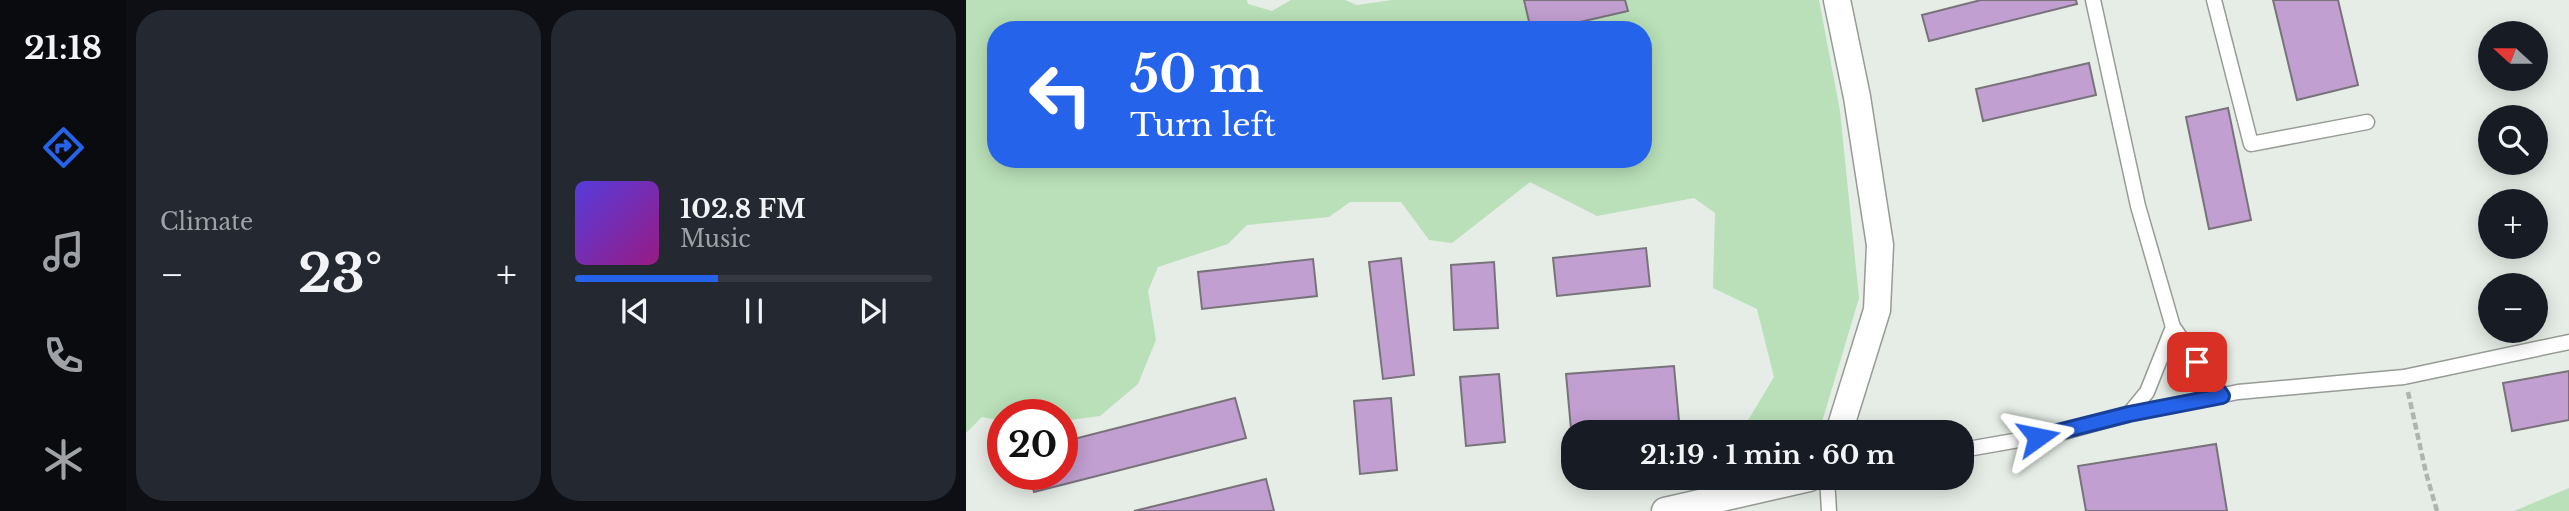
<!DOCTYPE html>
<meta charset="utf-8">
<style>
body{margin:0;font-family:"Libre Baskerville",serif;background:#242831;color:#f1f3f6;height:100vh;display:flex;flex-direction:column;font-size:26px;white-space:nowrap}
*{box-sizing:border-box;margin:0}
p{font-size:23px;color:#9ea1a6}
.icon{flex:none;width:38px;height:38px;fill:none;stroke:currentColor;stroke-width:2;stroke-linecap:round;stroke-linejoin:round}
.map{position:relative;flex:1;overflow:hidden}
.panel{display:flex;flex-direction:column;gap:10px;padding:10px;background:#0d0f14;width:840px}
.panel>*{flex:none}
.hud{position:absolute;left:21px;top:21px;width:665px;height:147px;border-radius:28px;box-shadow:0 4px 18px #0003;background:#2563eb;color:#fff;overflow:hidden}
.needle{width:46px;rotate:291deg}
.fabs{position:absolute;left:1512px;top:21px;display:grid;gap:14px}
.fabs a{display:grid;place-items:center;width:70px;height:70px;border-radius:50%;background:#171b24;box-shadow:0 4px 18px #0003;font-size:35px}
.speed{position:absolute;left:21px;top:399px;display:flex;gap:14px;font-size:35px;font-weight:700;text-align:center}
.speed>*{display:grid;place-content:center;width:91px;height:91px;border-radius:50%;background:#171b24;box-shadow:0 4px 18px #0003;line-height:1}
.speed .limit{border:10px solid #d22;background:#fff;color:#111}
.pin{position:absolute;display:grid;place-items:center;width:60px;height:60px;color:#fff;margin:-30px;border-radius:14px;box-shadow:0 4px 10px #0006}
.me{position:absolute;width:77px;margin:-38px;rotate:78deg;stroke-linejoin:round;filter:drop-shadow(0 0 5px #0008)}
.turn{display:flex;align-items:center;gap:24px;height:147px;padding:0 28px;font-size:32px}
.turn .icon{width:91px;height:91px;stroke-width:2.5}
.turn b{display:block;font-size:49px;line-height:60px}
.big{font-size:52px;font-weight:800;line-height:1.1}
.panel .widget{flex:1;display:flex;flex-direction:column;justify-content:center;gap:10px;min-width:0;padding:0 24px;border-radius:28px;background:#242831}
.song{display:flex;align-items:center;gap:21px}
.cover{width:84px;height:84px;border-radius:10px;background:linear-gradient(135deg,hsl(250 70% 55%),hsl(310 70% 35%))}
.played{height:7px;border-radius:4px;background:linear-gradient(90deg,#2563eb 40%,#363941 40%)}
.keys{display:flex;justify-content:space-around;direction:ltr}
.heat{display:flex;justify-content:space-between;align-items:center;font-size:38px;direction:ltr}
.panel .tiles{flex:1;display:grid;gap:10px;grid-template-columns:repeat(2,1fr)}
.trip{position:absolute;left:595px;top:420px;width:413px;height:70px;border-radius:28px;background:#171b24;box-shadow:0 4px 18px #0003;font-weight:800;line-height:70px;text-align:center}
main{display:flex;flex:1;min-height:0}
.tab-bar{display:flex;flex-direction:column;width:126px;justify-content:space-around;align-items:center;background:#090b0e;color:#9ea1a6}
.tab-bar .icon{width:49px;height:49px}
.tab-bar .active{color:#2563eb}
.tab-bar b{font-size:32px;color:#f1f3f6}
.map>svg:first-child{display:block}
.green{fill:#b9e0b8;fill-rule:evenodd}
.building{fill:#c19fd0;stroke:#78737a;stroke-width:2}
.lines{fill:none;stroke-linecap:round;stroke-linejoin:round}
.service-casing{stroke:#969c95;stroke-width:17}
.minor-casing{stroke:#969c95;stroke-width:29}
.path{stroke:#aeb4ae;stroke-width:4.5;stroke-dasharray:7 3.5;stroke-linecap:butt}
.service{stroke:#fff;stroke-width:14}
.minor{stroke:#fff;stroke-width:26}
.route-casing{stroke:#184099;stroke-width:18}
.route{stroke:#2563eb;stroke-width:12}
</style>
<main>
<nav class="tab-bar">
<b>21:18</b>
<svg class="icon active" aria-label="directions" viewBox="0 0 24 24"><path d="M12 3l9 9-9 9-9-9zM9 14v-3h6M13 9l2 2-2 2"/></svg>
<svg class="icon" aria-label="music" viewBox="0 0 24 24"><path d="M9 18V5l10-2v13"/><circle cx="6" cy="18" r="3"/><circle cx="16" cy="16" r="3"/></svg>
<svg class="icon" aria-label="phone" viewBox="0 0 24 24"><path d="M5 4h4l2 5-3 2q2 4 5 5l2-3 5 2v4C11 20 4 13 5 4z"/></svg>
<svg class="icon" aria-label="climate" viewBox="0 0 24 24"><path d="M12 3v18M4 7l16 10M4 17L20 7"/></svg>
</nav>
<section class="panel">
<div class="tiles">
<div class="widget"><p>Climate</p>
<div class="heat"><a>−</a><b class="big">23°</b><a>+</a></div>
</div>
<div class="widget">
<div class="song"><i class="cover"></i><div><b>102.8 FM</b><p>Music</p></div></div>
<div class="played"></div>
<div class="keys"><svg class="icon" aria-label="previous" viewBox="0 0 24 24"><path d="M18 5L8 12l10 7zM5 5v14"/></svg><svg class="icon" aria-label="pause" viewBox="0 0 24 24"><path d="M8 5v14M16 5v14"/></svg><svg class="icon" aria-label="next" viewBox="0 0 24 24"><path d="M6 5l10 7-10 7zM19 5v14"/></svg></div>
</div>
</div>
</section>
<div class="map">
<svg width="1603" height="511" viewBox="0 0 1603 511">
<rect width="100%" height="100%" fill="#e6ede6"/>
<g class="green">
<path d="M0,0H281L282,4L306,11L325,0H379L391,5L426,0H853L874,111L893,298L853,432H775L808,377L791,309L747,288L749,213L728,198L631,216L564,182L486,243L463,240L435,202H384L363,217L281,225L262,244L192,267L182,291L190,340L172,384L134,416L96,421V415H37V421L16,417L0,433ZM30,30H677V159H30Z"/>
<path d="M1603,488V511H1548Z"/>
</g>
<g class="building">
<path d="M558,0H659L662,11L579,30H565Z"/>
<path d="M1015,0H1110L1111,4L963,41L956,15Z"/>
<path d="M1307,0H1372L1392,85L1331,100Z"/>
<path d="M1123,63L1130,95L1017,121L1010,89Z"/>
<path d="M1262,108L1285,220L1243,229L1220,117Z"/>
<path d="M680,248L684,286L591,296L587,258Z"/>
<path d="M435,258L448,375L417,379L403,262Z"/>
<path d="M347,259L351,296L236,309L232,272Z"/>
<path d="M528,262L532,328L488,330L485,265Z"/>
<path d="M708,366L713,421L605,429L600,374Z"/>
<path d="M1603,371V420L1546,431L1537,383Z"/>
<path d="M533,374L539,442L500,446L494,377Z"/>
<path d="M269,398L280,438L68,492L64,474H96V442Z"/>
<path d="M425,398L431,470L394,474L388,401Z"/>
<path d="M1250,444L1261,511H1120L1112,466Z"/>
<path d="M300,479L308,511H168Z"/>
</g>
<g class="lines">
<defs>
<g id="service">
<path d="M1127,0L1172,206L1207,327L1256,396"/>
<path d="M1248,0L1285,144L1401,122"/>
<path d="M1163,414L1181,392L1207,327"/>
<path d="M996,450L1098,432L1163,414L1272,392L1438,377L1603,342"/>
<path d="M861,478L863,511"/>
</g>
<g id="minor">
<path d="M871,0L891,97L914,245L911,310L873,432"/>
<path d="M699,511L843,478"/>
</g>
</defs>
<use href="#service" class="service-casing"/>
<use href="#minor" class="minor-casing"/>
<path class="path" d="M1442,392L1460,473L1471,511"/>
<use href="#service" class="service"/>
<use href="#minor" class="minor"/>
</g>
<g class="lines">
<defs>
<path id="route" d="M1072,437L1163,414L1256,396L1231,362"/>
</defs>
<use href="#route" class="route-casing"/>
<use href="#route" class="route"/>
</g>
</svg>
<div class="fabs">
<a><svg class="needle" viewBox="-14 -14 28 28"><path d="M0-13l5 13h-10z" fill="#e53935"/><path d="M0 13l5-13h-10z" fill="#9ea1a6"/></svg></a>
<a><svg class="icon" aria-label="search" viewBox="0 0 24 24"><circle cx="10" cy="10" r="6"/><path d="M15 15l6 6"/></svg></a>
<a>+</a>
<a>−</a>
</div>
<div class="speed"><div class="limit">20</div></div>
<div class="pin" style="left:1231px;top:362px;background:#d93025"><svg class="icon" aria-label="arrive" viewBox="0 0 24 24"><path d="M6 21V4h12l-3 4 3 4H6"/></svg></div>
<svg class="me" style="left:1072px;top:437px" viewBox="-20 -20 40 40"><path d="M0-17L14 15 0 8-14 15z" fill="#2563eb" stroke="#fff" stroke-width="4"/></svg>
<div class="trip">21:19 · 1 min · 60 m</div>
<div class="hud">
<div class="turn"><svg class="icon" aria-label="left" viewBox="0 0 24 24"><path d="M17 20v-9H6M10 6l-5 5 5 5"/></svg><div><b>50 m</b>Turn left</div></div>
</div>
</div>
</main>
